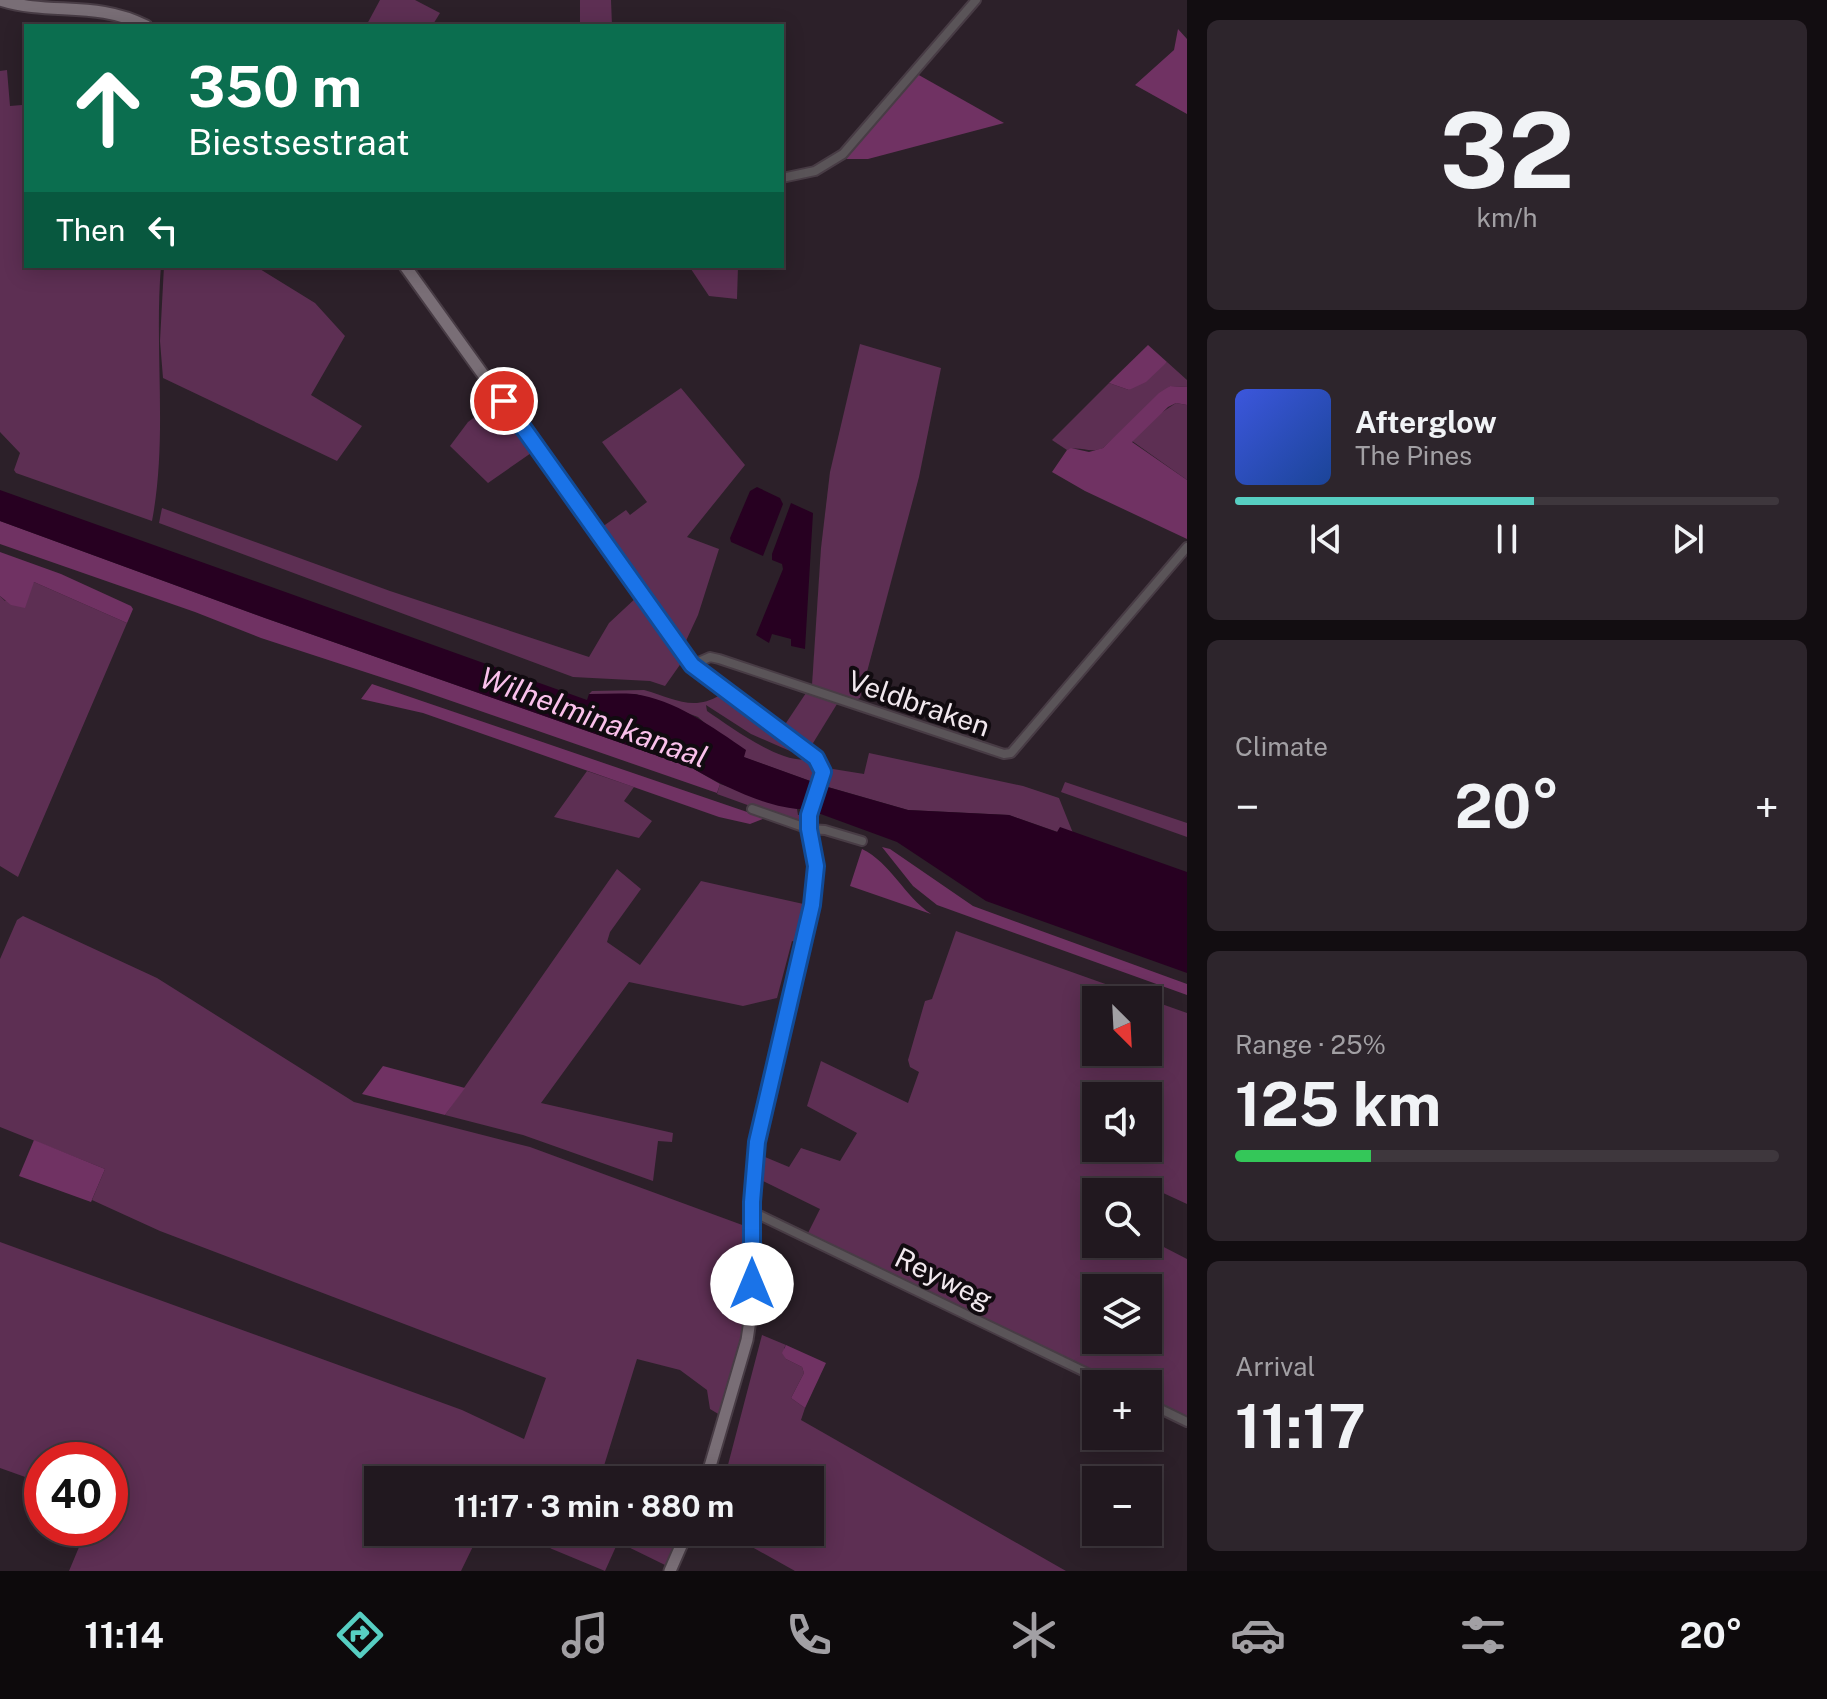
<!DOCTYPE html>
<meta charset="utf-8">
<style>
body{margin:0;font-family:"Public Sans",sans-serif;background:#2d252c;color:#f1f3f6;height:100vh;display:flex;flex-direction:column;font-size:30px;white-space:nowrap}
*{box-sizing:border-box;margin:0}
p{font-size:26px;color:#a2a0a4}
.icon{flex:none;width:44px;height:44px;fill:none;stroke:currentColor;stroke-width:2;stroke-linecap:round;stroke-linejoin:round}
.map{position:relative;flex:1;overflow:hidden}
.side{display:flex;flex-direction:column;gap:20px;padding:20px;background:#120d11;width:640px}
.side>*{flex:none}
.guide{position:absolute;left:24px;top:24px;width:760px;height:244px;border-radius:0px;box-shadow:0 4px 20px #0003,0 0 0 2px #3e373d;background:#0b6e4f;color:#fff;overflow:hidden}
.needle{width:52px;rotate:156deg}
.tools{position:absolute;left:1082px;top:986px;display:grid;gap:16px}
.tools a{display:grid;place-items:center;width:80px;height:80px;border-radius:0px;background:#21181f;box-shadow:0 4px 20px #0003,0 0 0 2px #3e373d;font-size:40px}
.speed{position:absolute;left:24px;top:1442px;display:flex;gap:16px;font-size:40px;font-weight:700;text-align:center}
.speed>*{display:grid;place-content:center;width:104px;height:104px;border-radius:50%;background:#21181f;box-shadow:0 4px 20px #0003,0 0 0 2px #3e373d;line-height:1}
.speed .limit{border:12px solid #d22;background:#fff;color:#111}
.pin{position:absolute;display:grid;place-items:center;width:68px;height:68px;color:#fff;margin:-34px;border:4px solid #fff;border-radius:50%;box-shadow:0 2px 8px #0007}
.me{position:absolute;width:88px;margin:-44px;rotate:0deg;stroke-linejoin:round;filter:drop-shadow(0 0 6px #0008)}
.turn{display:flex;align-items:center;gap:28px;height:168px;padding:0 32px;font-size:36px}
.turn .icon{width:104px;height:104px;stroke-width:2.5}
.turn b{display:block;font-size:56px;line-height:68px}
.then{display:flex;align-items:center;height:76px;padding:0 32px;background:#0003;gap:16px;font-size:30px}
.big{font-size:60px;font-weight:700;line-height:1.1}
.side .card{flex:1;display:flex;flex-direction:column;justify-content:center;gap:12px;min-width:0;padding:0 28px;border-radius:12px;background:#2d252c}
.side .dial{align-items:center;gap:0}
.dial b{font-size:104px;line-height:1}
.song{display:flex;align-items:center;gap:24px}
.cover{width:96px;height:96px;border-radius:12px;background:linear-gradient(135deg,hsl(230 70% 55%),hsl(220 70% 35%))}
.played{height:8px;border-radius:4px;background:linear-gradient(90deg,#57cec2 55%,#3e373d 55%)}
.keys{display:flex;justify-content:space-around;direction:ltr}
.heat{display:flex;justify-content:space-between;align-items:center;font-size:44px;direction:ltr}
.charge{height:12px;border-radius:6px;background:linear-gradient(90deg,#34c759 25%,#3e373d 0)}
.trip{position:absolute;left:364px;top:1466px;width:460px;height:80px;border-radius:0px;background:#21181f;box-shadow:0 4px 20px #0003,0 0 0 2px #3e373d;font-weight:700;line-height:80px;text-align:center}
.tab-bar{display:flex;height:128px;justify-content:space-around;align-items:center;background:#0d0a0c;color:#a2a0a4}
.tab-bar .icon{width:56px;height:56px}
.tab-bar .active{color:#57cec2}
.tab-bar b{font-size:36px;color:#f1f3f6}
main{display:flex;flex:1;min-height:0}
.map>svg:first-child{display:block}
.green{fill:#5d2f53;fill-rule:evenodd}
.forest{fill:#703263}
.water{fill:#270021}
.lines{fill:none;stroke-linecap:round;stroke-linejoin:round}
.street-casing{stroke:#483c45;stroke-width:12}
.secondary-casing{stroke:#483c45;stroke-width:15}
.street{stroke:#5a5458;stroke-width:8}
.secondary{stroke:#796e76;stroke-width:11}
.route-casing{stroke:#114b97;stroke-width:20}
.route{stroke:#1a73e8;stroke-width:14}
.labels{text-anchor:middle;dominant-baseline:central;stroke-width:8;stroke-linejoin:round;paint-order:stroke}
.street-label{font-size:28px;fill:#f1e8ee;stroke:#110b10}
.water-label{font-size:30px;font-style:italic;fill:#fac1eb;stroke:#110b10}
</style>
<main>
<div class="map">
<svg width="1187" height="1571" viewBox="0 0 1187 1571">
<rect width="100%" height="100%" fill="#2c2029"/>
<g class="green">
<path d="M380,0H415L440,13L432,26H366Z"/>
<path d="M580,0H611L612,26H580Z"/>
<path d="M7,70L10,106L22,105V117H26V266H161C154,351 168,437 152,521L16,473L14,470L20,453L0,432V71Z"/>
<path d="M164,266H255L315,303L345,336L311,395L362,426L337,461L163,378L160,341Z"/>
<path d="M689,266H738L737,299L709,296Z"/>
<path d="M860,344L941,368L919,477L860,698L856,700L812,685L821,548L830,472Z"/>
<path d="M1167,362L1187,380V387L1170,386L1103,448C1090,454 1079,445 1067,450L1052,440L1109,383L1129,390Z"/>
<path d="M681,388L745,465L687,537L719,549L698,615L685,643L602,527L626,510L630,515L647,502L602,442Z"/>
<path d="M1176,403L1187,405V480L1132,441L1158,415Z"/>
<path d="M484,410L497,429L512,421L534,451L488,483L450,446L468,422Z"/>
<path d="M162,508L390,591L589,657L609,623L638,596L684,659L665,686L650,681L573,677L159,523Z"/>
<path d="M34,582L127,623L18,877L0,866V596L5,601Z"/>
<path d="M644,690C673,698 693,712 720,695L804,755H799L751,734L706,705L707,711C731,727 782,766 812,759L817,763L819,779L814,778L813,782L743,757L698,717L636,694H589L592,691Z"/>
<path d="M806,693L837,704L810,748L782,729Z"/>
<path d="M869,753L1023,786L1059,798L1075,838L1009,815L908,810L828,787L830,782L825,780L828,772L833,769L864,774Z"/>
<path d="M587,771L634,787L624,801L652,821L639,838L554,817Z"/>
<path d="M1065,782L1187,823V837L1061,792Z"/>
<path d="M720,784L797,809L798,815L807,814L800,822L789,820L717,794Z"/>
<path d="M617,869L641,889L610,932L607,942L640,965L701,881L808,905L799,943L792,941L777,998L743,1006L629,982L541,1103L673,1133L672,1142L658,1141L653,1181L523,1135L445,1115Z"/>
<path d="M23,916L157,978L354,1102L530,1147L745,1226L747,1279L744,1324L720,1415L710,1409L707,1390L680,1370L637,1359L603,1469L634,1480H378V1532H480L461,1571H69L87,1528H110V1460H42V1483L0,1468V1242L462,1410L524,1439L546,1378L160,1231L92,1200L105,1169L0,1127V959L17,920Z"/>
<path d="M956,931L1187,1013V1204L1161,1192L1156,1243L1187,1259V1417L1148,1398V1384H1118L808,1233L820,1209L763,1181L765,1157L789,1167L801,1148L840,1161L857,1133L807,1106L821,1061L908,1103L919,1072L910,1067L908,1060L925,1001L932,999ZM1096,1000H1148V1052H1096ZM1096,1096H1148V1148H1096ZM1096,1192H1148V1244H1096ZM1096,1288H1148V1340H1096Z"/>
<path d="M762,1335L786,1345L784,1348L786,1359L802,1367L804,1373L791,1398L805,1408L801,1420L1066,1571H795L752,1547L739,1532H810V1480H724Z"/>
<path d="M520,1532H681L665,1565L618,1542L605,1571L552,1549Z"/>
</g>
<g class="forest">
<path d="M1178,29L1187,39V114L1135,85L1174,50Z"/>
<path d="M917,74L1004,123L868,159H846Z"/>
<path d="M1148,345L1167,362L1165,364L1146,382L1129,390L1109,383Z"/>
<path d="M1170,386L1187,387V405L1176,403L1168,407L1132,442L1187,480V539L1085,491L1052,472L1067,450L1071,448L1089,452L1103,448L1159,393Z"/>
<path d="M0,521L265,618L692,768L720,784L717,793L411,687L261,638L195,612L0,544Z"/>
<path d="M0,552L61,574L131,606L133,609L127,623L34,582L25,608L11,605L0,596Z"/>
<path d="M372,684L765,818L750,824L719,817L423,713L361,699Z"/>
<path d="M882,847L890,849L973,906L1187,984V995L937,905L913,886Z"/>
<path d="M862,849C891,863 904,896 931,914L850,886Z"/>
<path d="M383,1066L465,1088L445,1115L362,1094Z"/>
<path d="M34,1140L105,1169L91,1202L19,1176Z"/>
<path d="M786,1345L826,1363L805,1408L791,1398L804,1373L802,1367L786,1359L782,1353Z"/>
</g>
<g class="water">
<path d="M757,487L780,498L783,504L763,556L731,542L730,538L750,491Z"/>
<path d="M0,490L587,700L589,694C604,694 619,693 634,694C674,699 714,728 746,750L744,757L824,786L908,810L1009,815L1057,832L1060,827L1187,872V973L986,901L897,842L807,809C773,811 723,786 692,768L265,618L0,521Z"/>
<path d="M791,503L813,513L805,649L791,646V639L772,634L769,643L756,635L783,569L782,564L772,560V554Z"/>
</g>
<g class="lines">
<defs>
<g id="street">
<path d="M782,178L815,171L843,154L976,0"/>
<path d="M692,665L710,657L719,659L1004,754L1011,753L1187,547"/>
<path d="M752,809L809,829L825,830L862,841"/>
<path d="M757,1214L1110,1384"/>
<path d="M1148,1403L1187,1422"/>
</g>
<g id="secondary">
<path d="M0,0C50,16 96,0 146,26"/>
<path d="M405,266L692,665L816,758L823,772L809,815V829L816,866L812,905L757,1142L752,1202V1307L747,1340L706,1480"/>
<path d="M670,1571L687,1532"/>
</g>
</defs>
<use href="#street" class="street-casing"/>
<use href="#secondary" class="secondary-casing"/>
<use href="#street" class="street"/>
<use href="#secondary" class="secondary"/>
</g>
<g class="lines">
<defs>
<path id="route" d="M504,401L692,665L816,758L823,772L809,815V829L816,866L812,905L757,1142L752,1202V1284"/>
</defs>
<use href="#route" class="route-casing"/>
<use href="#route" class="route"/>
</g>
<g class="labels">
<g class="street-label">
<text transform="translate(919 703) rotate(19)">Veldbraken</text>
<text transform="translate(944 1278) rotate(26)">Reyweg</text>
</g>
<g class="water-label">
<text transform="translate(594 717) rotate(20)">Wilhelminakanaal</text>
</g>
</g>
</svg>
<div class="tools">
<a><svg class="needle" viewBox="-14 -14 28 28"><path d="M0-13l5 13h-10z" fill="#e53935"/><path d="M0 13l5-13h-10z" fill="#a2a0a4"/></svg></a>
<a><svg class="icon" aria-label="sound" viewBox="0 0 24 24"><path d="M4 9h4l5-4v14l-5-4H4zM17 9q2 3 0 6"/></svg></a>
<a><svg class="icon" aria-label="search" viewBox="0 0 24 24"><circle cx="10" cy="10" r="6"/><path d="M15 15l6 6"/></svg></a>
<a><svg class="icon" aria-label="layers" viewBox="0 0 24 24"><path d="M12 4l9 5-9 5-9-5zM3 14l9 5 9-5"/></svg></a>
<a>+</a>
<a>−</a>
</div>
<div class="speed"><div class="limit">40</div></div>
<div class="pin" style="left:504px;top:401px;background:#d93025"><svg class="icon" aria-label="arrive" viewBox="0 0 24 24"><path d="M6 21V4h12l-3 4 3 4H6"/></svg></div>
<svg class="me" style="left:752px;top:1284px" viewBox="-20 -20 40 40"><circle r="19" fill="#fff"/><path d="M0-13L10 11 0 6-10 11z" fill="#1a73e8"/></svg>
<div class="trip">11:17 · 3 min · 880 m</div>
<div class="guide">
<div class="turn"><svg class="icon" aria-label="ahead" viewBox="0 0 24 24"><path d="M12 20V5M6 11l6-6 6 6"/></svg><div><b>350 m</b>Biestsestraat</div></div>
<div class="then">Then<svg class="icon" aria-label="left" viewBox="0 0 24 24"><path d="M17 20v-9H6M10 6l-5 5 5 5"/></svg></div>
</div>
</div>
<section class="side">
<div class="card dial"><b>32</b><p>km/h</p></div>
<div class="card">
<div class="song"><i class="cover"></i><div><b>Afterglow</b><p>The Pines</p></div></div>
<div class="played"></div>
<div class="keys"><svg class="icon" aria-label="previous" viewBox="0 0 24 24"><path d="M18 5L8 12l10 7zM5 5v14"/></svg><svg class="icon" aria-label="pause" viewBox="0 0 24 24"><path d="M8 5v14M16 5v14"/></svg><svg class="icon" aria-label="next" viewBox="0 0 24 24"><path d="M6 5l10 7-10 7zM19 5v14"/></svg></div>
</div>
<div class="card"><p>Climate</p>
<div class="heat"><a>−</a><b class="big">20°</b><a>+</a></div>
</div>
<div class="card"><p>Range · 25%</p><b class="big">125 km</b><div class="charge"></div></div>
<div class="card"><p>Arrival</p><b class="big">11:17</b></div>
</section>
</main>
<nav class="tab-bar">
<b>11:14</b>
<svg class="icon active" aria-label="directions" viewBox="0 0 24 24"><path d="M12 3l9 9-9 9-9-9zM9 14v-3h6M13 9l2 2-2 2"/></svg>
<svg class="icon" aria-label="music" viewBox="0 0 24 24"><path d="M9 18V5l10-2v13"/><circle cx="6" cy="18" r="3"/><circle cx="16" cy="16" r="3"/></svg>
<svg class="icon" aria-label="phone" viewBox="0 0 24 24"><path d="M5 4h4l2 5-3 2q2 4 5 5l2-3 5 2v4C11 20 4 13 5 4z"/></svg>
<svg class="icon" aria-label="climate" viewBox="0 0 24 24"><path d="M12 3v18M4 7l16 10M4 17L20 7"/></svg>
<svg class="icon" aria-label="car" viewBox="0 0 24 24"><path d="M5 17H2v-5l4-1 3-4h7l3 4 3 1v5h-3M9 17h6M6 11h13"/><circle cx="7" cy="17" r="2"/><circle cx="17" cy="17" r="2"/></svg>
<svg class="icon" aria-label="filters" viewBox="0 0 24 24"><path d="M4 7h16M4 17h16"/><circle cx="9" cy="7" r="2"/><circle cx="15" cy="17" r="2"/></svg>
<b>20°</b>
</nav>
